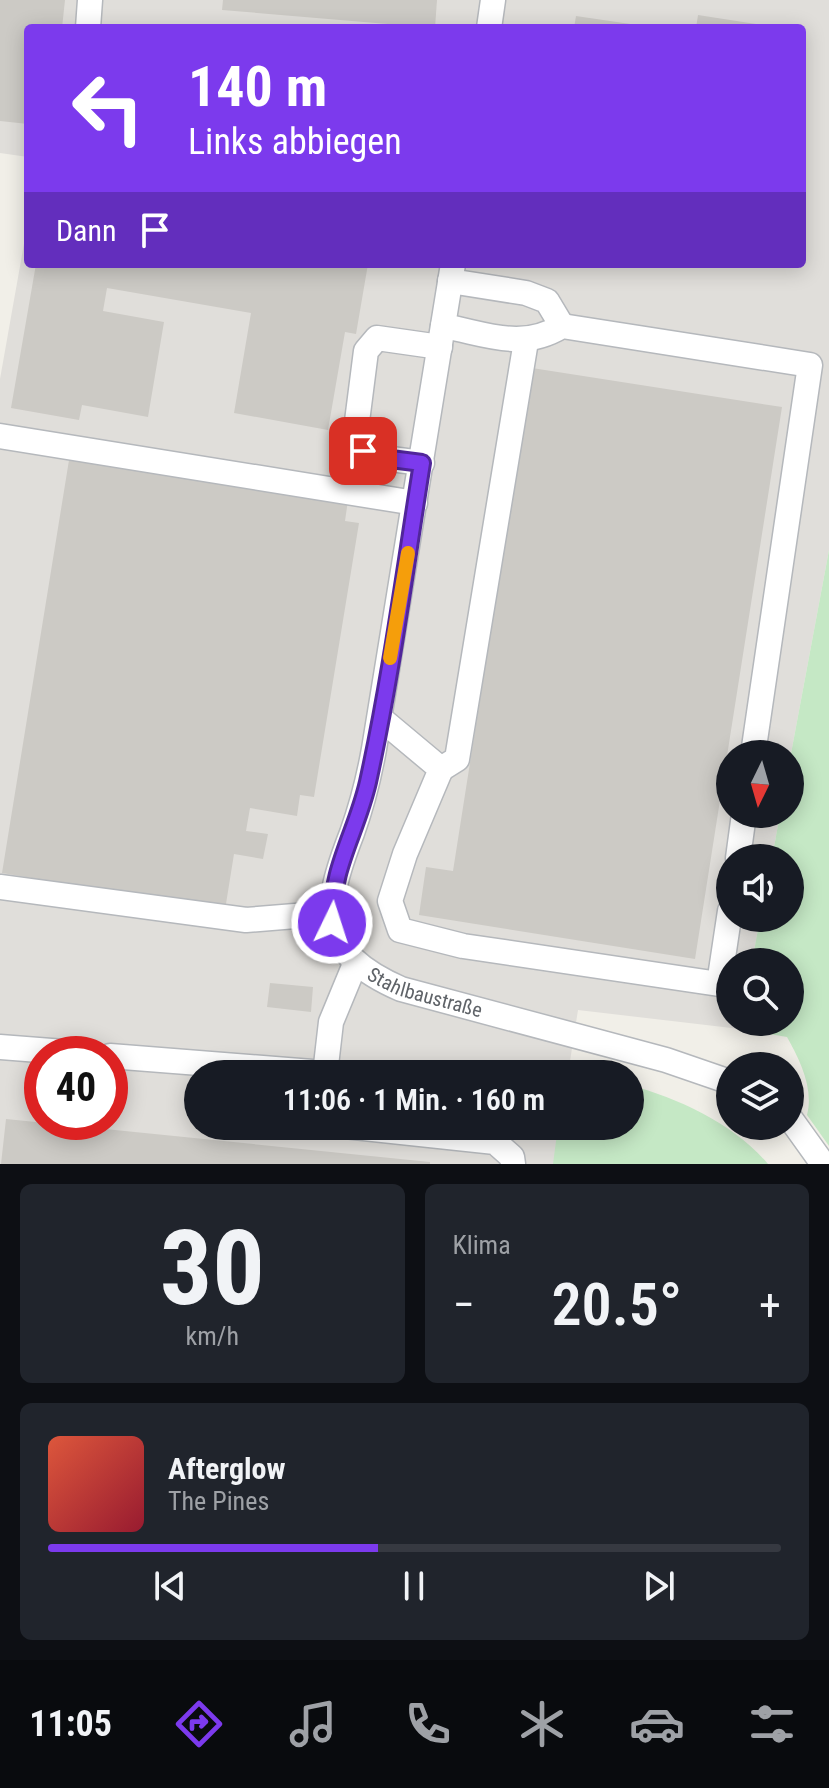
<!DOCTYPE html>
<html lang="de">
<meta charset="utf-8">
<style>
body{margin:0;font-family:"Roboto Condensed",sans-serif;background:#20242c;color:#f1f3f6;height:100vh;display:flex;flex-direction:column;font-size:30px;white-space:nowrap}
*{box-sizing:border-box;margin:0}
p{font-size:26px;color:#9ea1a6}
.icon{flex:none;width:44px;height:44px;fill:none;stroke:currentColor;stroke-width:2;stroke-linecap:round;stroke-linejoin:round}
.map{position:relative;height:1164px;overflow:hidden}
.drawer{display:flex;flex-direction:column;gap:20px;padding:20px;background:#0d0f14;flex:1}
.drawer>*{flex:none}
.hud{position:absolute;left:24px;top:24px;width:782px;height:244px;border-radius:8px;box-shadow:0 4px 20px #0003;background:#7c3aed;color:#fff;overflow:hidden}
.needle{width:52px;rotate:185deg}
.buttons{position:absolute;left:716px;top:740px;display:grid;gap:16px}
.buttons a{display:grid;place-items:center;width:88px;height:88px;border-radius:50%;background:#171b24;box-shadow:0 4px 20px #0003;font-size:40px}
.speed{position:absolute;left:24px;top:1036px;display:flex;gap:16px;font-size:40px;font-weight:700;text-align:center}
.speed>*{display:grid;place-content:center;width:104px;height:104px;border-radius:50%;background:#171b24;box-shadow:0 4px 20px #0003;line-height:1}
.speed .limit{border:12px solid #d22;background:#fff;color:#111}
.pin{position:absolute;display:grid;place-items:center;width:68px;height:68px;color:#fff;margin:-34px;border-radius:16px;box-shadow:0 4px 12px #0006}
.me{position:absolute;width:88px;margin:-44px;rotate:4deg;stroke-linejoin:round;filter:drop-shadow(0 0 6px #0008)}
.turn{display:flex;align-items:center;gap:28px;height:168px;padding:0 32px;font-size:36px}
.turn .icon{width:104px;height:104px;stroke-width:2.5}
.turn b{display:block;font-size:56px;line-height:68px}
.then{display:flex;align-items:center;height:76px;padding:0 32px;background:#0003;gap:16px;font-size:30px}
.big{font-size:60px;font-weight:600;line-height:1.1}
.drawer .card{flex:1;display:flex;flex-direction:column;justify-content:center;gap:12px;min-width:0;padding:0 28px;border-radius:12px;background:#20242c}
.drawer .dial{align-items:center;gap:0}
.dial b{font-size:104px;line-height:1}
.song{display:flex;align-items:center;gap:24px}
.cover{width:96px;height:96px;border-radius:12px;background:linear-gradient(135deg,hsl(10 70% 55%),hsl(350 70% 35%))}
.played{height:8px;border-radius:4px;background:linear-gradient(90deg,#7c3aed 45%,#363941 45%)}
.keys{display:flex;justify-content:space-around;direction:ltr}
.heat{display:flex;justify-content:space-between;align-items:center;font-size:44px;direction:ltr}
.drawer .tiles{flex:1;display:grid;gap:20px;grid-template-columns:1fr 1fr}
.card:last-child{grid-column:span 2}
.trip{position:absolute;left:184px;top:1060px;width:460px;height:80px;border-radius:40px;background:#171b24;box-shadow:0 4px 20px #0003;font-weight:600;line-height:80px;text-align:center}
.dock{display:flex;height:128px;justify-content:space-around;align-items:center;background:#090b0e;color:#9ea1a6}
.dock .icon{width:56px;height:56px}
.dock .on{color:#7c3aed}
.dock b{font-size:36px;color:#f1f3f6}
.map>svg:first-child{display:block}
.industrial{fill:#e0deda;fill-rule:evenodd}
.green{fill:#c5e8c5}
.building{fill:#cccac5}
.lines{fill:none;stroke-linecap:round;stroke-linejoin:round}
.minor-casing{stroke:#b5b8bc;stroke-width:27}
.minor{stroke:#fff;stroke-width:24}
.route-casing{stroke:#51269a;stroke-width:20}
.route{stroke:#7c3aed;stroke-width:14}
.slow{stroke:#f59e0b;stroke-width:14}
.labels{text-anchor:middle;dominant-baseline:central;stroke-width:6;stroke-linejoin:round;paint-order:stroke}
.street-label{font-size:20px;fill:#5f6368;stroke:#fff}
</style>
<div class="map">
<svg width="829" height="1164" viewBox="0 0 829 1164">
<rect width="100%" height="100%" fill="#f1efe8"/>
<path class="industrial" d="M0,0H829V550L790,759V754H730V814H780L772,858H730V918H760L752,962H730V1022H741L740,1029L578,1010L568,1074H198V1126H560L555,1164H0V379L28,221V264H802V28H28V157L0,153ZM42,1054H110V1122H42Z"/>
<g class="green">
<path d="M829,550V1146L807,1115C814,1089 800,1060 787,1037L740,1029L741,1022H790V962H752L760,918H790V858H772L780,814H790V759Z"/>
<path d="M630,1085C680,1099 734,1124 768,1164H553L558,1126H630Z"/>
</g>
<g class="building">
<path d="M0,0H65L62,28H28V124L0,121Z"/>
<path d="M223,0H437L435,28L222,10Z"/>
<path d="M698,15L769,26V28H696Z"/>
<path d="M576,16L644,26V28H574Z"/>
<path d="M36,264H368L356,334L345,332L328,430L234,413L251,313L107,288L103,311L164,322L148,417L82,405L79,420L11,408Z"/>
<path d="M532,368L782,407L695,959L419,915L426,867L453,871Z"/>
<path d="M70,454L348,500L345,521L359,523L314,797L300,795L297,816L250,808L246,831L268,834L263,859L234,854L225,910L2,873Z"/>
<path d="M270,983L313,987L311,1012L267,1007Z"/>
<path d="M6,1119L430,1162V1164H1Z"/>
</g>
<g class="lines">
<defs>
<g id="minor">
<path d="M88,28L90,0"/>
<path d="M489,28L493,0"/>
<path id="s1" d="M453,264L374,749C369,777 362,805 352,833C322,910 317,952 401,989L666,1060L730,1082"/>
<path d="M450,281L526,293L547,301L562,326"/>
<path d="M443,326C488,334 521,351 562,326L810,365L753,754"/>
<path d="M0,436L415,503"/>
<path d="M422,463L383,458L363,451L355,437L366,351L377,338L440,347"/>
<path d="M380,718L441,769L405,854L390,901L400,930L463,946L719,984L730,911"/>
<path d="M441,769L457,759L526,341"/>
<path d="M738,858L744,814"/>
<path d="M0,887L246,920L332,913"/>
<path d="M0,1047L90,1054"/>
<path d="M110,1056L325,1073"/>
<path d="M325,1074L331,1022L355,964"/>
<path d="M790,1118L823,1164"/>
<path d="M345,1126L495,1142L512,1157L513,1164"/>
</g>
</defs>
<use href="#minor" class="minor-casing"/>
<use href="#minor" class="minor"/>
</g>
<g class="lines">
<defs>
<path id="route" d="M332,923C331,867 356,834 368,782C391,677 405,569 422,463L383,458L363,451"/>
</defs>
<use href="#route" class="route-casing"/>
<use href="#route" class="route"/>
<path class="slow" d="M390,658L408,553"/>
</g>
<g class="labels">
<g class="street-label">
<text stroke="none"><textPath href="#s1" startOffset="794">Stahlbaustraße</textPath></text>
</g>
</g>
</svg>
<div class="buttons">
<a><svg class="needle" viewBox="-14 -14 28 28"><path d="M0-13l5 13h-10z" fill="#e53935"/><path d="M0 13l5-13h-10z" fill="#9ea1a6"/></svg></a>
<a><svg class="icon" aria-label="sound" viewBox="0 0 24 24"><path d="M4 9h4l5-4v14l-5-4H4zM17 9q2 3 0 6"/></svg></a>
<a><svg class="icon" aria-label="search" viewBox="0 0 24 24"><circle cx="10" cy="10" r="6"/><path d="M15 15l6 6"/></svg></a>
<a><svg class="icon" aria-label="layers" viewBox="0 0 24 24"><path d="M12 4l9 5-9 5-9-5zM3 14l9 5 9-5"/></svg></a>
</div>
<div class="speed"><div class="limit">40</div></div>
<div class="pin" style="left:363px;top:451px;background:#d93025"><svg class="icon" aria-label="arrive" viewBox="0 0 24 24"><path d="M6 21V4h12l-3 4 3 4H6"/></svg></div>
<svg class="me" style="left:332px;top:923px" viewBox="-20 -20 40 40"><circle r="17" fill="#7c3aed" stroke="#fff" stroke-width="3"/><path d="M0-11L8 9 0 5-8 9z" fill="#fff"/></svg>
<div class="trip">11:06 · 1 Min. · 160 m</div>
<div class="hud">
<div class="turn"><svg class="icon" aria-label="left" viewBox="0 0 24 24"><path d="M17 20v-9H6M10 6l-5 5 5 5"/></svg><div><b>140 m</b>Links abbiegen</div></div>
<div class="then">Dann<svg class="icon" aria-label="arrive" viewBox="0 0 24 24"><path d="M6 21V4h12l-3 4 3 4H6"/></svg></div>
</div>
</div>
<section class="drawer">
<div class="tiles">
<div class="card dial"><b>30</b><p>km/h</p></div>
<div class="card"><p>Klima</p>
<div class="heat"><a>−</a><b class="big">20.5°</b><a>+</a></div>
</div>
<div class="card">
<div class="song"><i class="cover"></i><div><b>Afterglow</b><p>The Pines</p></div></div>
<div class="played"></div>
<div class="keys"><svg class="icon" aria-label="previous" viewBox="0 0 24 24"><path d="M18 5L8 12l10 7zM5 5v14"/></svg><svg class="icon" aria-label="pause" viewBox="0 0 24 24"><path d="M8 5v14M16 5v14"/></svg><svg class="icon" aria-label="next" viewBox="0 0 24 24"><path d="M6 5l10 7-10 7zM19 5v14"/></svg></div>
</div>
</div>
</section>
<nav class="dock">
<b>11:05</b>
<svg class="icon on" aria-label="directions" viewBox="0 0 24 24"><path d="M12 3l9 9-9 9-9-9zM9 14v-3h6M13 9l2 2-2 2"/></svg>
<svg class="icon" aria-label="music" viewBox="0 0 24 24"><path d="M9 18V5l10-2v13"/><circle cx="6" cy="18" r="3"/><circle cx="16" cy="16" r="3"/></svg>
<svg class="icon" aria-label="phone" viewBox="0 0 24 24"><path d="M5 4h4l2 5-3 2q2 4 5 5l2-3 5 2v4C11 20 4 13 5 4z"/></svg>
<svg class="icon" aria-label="climate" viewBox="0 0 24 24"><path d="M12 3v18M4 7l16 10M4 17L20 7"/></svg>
<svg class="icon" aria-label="car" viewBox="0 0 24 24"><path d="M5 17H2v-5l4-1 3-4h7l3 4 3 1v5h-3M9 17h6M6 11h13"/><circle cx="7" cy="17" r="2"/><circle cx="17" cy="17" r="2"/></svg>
<svg class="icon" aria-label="filters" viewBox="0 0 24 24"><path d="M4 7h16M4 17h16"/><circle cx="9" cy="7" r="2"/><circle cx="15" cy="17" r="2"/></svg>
</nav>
